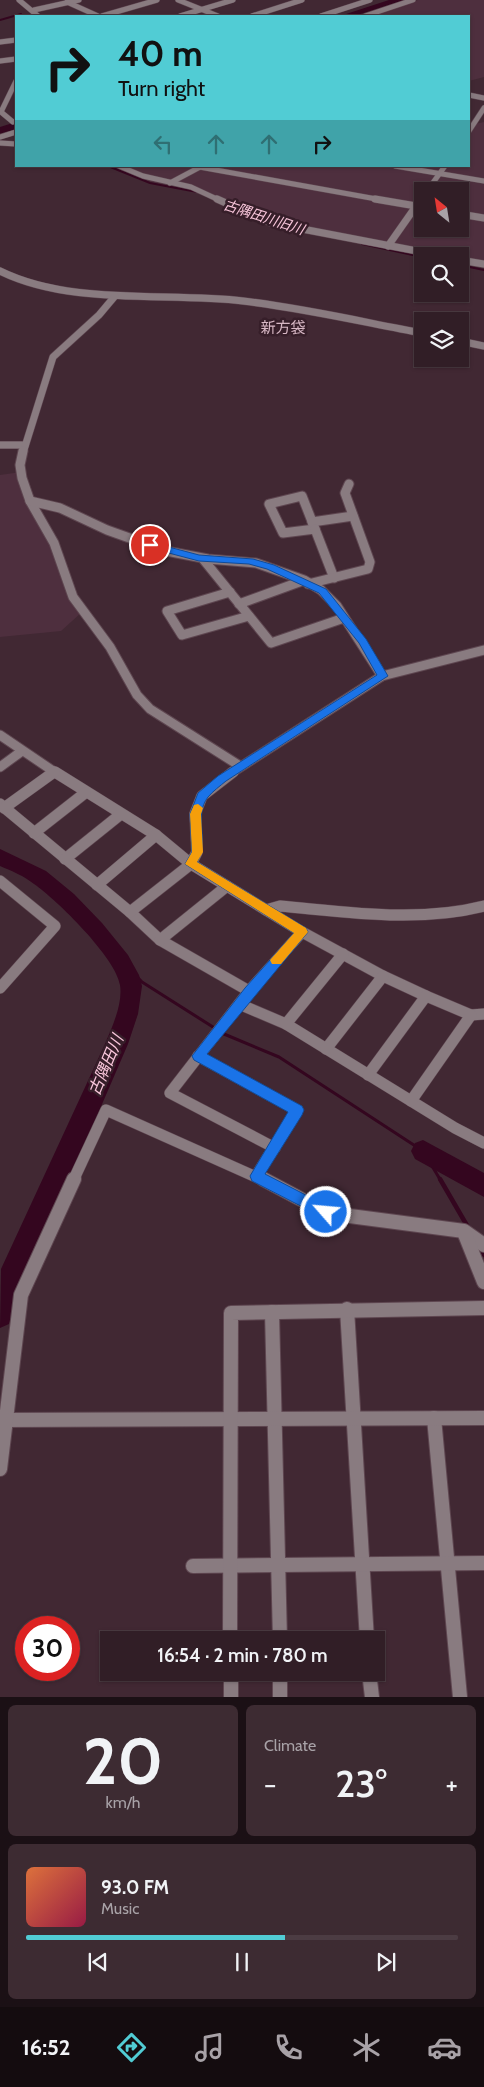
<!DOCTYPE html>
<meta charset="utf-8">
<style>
body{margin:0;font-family:Cabin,"Noto Sans JP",sans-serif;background:#3d2b32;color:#f1f3f6;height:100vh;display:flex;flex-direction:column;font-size:19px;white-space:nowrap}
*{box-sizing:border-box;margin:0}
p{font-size:16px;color:#a8a2a7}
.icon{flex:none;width:28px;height:28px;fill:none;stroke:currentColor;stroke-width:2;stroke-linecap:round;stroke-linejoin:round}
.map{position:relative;height:1697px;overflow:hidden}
.sheet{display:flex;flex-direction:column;gap:8px;padding:8px;background:#1b1015;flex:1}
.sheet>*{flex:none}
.guide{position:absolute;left:15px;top:15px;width:455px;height:152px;border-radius:0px;box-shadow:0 1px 4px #0004,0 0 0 1px #4c3c43;background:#51ccd4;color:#111;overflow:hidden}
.needle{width:32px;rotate:330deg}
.buttons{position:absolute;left:414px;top:182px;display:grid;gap:10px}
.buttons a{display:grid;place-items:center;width:55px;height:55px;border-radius:0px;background:#311e26;box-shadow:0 1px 4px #0004,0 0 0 1px #4c3c43;font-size:25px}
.speed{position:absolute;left:15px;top:1616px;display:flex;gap:10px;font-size:25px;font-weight:700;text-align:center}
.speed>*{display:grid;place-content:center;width:65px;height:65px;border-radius:50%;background:#311e26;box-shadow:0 1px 4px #0004,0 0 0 1px #4c3c43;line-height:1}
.speed .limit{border:8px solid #d22;background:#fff;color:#111}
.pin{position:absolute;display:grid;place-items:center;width:42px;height:42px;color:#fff;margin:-21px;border:2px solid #fff;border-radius:50%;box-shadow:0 1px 5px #0007}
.me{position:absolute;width:55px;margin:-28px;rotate:297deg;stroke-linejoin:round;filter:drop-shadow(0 0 4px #0008)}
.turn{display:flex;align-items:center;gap:18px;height:105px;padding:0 20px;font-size:22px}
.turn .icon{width:65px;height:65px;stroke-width:2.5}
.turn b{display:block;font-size:35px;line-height:42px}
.lanes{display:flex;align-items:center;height:48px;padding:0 20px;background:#0003;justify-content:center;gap:25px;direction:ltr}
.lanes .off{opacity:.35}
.big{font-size:38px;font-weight:600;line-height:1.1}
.sheet .tile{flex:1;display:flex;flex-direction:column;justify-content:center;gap:8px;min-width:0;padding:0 18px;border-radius:8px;background:#3d2b32}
.sheet .dial{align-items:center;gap:0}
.dial b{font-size:65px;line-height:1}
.song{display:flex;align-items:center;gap:15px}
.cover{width:60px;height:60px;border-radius:8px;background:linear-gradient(135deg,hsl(20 70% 55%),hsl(340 70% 35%))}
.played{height:5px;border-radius:2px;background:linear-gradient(90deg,#51ccd4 60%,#4c3c43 60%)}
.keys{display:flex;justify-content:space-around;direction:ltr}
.heat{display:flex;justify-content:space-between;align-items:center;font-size:28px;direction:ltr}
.sheet .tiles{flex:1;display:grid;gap:8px;grid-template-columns:1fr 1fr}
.tile:last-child{grid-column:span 2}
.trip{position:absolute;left:100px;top:1631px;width:285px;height:50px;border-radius:0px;background:#311e26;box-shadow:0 1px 4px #0004,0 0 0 1px #4c3c43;font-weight:600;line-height:50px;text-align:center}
.tabs{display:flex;height:80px;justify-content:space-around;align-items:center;background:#140c0f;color:#a8a2a7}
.tabs .icon{width:35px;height:35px}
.tabs .active{color:#51ccd4}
.tabs b{font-size:22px;color:#f1f3f6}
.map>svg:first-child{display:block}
.built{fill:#4e2f3e;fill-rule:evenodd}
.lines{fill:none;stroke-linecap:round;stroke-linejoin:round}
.stream-far2{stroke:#34061f;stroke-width:2}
.stream-far1{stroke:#34061f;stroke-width:3}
.stream{stroke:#34061f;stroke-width:4.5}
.river{fill:#34061f;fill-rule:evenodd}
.minor-far4-casing{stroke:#5e4650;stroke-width:6}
.minor-far3-casing{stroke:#5e4650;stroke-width:8}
.minor-far2-casing{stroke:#5e4650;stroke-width:11}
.minor-far1-casing{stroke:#5e4650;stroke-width:12}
.minor-casing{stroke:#5e4650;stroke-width:16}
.tertiary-far1-casing{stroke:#5e4650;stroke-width:6}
.tertiary-casing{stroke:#5e4650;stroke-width:8}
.minor-far4{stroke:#897b80;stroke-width:5}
.minor-far3{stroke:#897b80;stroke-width:7}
.minor-far2{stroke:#897b80;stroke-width:9}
.minor-far1{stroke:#897b80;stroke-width:11}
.minor{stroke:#897b80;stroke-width:14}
.tertiary-far1{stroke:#897b80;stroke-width:5}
.tertiary{stroke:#897b80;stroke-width:7}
.route{fill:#1a73e8;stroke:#114b97}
.slow{fill:#f59e0b}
.labels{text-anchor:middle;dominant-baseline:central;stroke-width:5;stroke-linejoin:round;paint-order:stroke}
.far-water-label{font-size:14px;font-style:italic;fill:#fac7dc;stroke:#361e29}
.far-quarter-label{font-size:15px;fill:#d8b8c5;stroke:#361e29}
.water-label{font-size:16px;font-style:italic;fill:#fac7dc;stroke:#361e29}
</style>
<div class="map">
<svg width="484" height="1697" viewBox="0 0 484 1697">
<rect width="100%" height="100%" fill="#412833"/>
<g class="built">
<path d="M418,0H484V77L469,81V16H370Z"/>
<path d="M484,122V179L441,172L445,166H469V133L475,124Z"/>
<path d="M108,166H444L437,176L484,184V268L460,264V256H422L271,223L207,196L139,179ZM422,191H460V229H422Z"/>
<path d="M21,472L82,612L61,631L0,637V475Z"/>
</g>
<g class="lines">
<g class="stream-far2">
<path d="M0,20L21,14"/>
<path d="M108,166L150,183L197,192"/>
<path d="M362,244L422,257"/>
<path d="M460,265L484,270"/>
</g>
<path class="stream-far1" d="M121,960L142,982L224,1034L279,1057L423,1151L441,1181"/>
<g class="stream">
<path d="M440,1179L469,1229"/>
<path d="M481,1249L484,1255"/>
</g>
<g class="river">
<path d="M389,0H404L354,16H340Z"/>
<path d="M16,122V129L0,134V127Z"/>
<path d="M0,849L46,871L74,894L102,923L128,955L139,975L142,986L138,1014L128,1044L87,1139L34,1248L9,1324L0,1328L1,1269L105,1044C112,1027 123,1004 120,985C116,958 57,900 34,884C24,876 12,871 0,866Z"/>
<path d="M423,1140L484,1173V1197L415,1159L411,1151L415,1143Z"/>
</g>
<defs>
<g id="minor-far4">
<path d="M19,0L38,16"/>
<path d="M67,2L98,16"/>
<path d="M34,10L79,0"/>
<path d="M102,16L157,0"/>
<path d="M180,16L233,0"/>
<path d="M252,16L302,0"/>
<path d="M321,16L370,0"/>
<path d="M365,16L413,0"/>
<path d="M0,42L16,40"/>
<path d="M0,61L16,59"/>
<path d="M16,81L1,112L13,122L16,121"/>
<path d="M0,137L16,132"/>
<path d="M0,143L16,144"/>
<path d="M119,166L143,176L191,187L219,200"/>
<path d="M194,166L382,200"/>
<path d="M395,166L484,181"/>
<path d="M170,183L200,167"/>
</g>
<g id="minor-far3">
<path d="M217,199L271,223L443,256"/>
<path d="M375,199L422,207"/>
<path d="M460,214L484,218"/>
<path d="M460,260L484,264"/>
<path d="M0,271C71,306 166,292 243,301C303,308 363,322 422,333"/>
<path d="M460,341L484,346"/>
<path d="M0,445H25"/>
<path d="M23,453L53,357L99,315L115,296"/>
</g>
<g id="minor-far2">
<path d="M23,451L20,465L22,478L30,501L54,543L73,597L110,647L137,695L150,709L240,766"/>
<path d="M302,496L315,529L283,533L269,504Z"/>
<path d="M30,501L60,508L107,530L166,551L208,559L256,563L304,580L321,590L337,606L382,676"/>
<path d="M312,522L353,516"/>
<path d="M315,529L334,578"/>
<path d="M203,559L271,643L344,618"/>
<path d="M308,584L368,569L370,562L345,493L349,484"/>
<path d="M230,592L167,611L182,635L249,616"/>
<path d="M239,604L302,581"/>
<path d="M0,735L56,773"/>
<path d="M0,767L22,751"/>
<path d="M52,773L54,772"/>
<path d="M231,773L382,676L484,650"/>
</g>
<g id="minor-far1">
<path d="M55,772L156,835L191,864L302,932L383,976L426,996L471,1015L484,1014"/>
<path d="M0,804L130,912L160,940L249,991"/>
<path d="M4,808L54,772"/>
<path d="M34,833L85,793"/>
<path d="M65,859L121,814"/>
<path d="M0,881L55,926L0,988"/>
<path d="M97,885L156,835"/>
<path d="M266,910L280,906C348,912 417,923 484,906"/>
<path d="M130,912L191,864L197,852L195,814L202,796L233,772"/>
<path d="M160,940L227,886"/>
<path d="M239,1004L286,1024L455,1128L484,1143"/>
<path d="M286,1024L343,954"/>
<path d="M326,1049L383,976"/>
<path d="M198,1056L297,1110L256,1176"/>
<path d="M368,1075L426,996"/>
<path d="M411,1101L471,1015"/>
<path d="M275,1148L170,1093L249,991L302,932"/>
<path d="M73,1181L106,1110L265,1181"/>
</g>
<g id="minor">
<path d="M263,1179L327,1213L464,1231L484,1245"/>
<path d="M464,1232L484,1282"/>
<path d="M347,1309L367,1640"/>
<path d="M272,1312L280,1640"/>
<path d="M434,1418L460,1697"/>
<path d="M0,1420L484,1418"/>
<path d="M0,1469L21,1295L74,1179"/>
<path d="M193,1566L484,1563"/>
<path d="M230,1640L231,1313L484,1308"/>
<path d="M231,1672V1697"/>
<path d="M280,1672V1697"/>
<path d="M369,1672L372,1697"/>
</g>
<g id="tertiary-far1">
<path d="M178,0L218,16"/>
<path d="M469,95L484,98"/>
<path d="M469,131L484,108"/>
<path d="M427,191L445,166"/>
<path d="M420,200L422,197"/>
</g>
<path id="tertiary" d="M388,246L421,199"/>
</defs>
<use href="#minor-far4" class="minor-far4-casing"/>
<use href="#minor-far3" class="minor-far3-casing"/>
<use href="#minor-far2" class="minor-far2-casing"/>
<use href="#minor-far1" class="minor-far1-casing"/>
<use href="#minor" class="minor-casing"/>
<use href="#tertiary-far1" class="tertiary-far1-casing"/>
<use href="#tertiary" class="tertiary-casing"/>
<use href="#minor-far4" class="minor-far4"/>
<use href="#minor-far3" class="minor-far3"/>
<use href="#minor-far2" class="minor-far2"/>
<use href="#minor-far1" class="minor-far1"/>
<use href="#minor" class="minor"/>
<use href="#tertiary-far1" class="tertiary-far1"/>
<use href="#tertiary" class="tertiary"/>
</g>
<path class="route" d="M150,542L199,555L253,559L274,565L326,589L366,639L388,676L226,781C220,786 213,791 208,797C193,816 210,841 197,862L306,928L308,932L207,1054L302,1106L304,1110L302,1115L265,1174L331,1208L333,1212L331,1217L326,1219L252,1181L250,1176L288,1112L194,1060L192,1056L245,988L294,933L185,864L192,852L190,814L198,793L218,776L377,675L359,643L319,593L267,569L249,564L199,561L146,547V543Z"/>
<path class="slow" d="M198,804L203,808L201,814L203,852L197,862L306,928L308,932L281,964H272L270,960L294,933L185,864L192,852L190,814L194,805Z"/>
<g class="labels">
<g class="far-water-label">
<text transform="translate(264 217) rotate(18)">古隅田川旧川</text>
</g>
<g class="far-quarter-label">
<text x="283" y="328">新方袋</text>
</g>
<g class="water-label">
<text transform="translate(106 1065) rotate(-67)">古隅田川</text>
</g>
</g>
</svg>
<div class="buttons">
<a><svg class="needle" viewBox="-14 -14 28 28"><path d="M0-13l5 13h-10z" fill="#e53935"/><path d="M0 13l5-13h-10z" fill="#a8a2a7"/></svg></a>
<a><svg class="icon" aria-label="search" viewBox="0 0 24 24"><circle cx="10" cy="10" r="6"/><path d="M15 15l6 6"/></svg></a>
<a><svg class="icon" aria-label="layers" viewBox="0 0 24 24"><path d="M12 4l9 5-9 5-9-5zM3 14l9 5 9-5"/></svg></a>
</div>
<div class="speed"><div class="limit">30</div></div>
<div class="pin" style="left:150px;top:545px;background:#d93025"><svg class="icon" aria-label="arrive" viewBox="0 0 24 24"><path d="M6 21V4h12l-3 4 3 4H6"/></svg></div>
<svg class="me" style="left:326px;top:1212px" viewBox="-20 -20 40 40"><circle r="17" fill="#1a73e8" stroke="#fff" stroke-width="3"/><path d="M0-11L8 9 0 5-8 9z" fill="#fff"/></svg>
<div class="trip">16:54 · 2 min · 780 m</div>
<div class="guide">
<div class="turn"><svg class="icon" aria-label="right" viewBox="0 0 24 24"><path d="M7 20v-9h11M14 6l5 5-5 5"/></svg><div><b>40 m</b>Turn right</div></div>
<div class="lanes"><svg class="icon off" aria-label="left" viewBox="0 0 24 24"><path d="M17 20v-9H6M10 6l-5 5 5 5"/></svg><svg class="icon off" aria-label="ahead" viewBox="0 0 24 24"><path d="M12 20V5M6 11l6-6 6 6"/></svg><svg class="icon off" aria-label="ahead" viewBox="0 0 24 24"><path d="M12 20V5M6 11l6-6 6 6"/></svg><svg class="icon" aria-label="right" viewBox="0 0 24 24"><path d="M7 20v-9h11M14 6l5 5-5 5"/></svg></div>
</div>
</div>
<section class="sheet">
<div class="tiles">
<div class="tile dial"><b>20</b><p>km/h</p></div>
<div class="tile"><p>Climate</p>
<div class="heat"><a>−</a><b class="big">23°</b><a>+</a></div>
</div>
<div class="tile">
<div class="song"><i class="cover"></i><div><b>93.0 FM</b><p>Music</p></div></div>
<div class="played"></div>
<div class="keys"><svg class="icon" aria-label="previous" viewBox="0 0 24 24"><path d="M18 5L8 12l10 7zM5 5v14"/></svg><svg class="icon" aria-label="pause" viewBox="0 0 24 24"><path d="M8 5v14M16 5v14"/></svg><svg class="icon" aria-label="next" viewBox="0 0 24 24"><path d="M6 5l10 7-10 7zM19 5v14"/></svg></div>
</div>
</div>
</section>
<nav class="tabs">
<b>16:52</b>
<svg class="icon active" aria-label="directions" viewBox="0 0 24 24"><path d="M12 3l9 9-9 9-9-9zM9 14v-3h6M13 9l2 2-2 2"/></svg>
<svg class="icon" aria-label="music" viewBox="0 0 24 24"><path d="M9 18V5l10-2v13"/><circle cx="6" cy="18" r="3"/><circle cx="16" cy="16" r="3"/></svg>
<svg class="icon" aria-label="phone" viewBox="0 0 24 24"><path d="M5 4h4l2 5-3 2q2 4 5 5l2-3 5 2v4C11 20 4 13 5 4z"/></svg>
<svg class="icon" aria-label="climate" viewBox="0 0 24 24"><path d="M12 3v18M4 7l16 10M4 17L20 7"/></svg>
<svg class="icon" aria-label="car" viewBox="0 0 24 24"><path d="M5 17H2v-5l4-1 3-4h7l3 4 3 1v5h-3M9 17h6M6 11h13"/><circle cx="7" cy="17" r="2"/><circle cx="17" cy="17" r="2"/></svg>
</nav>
